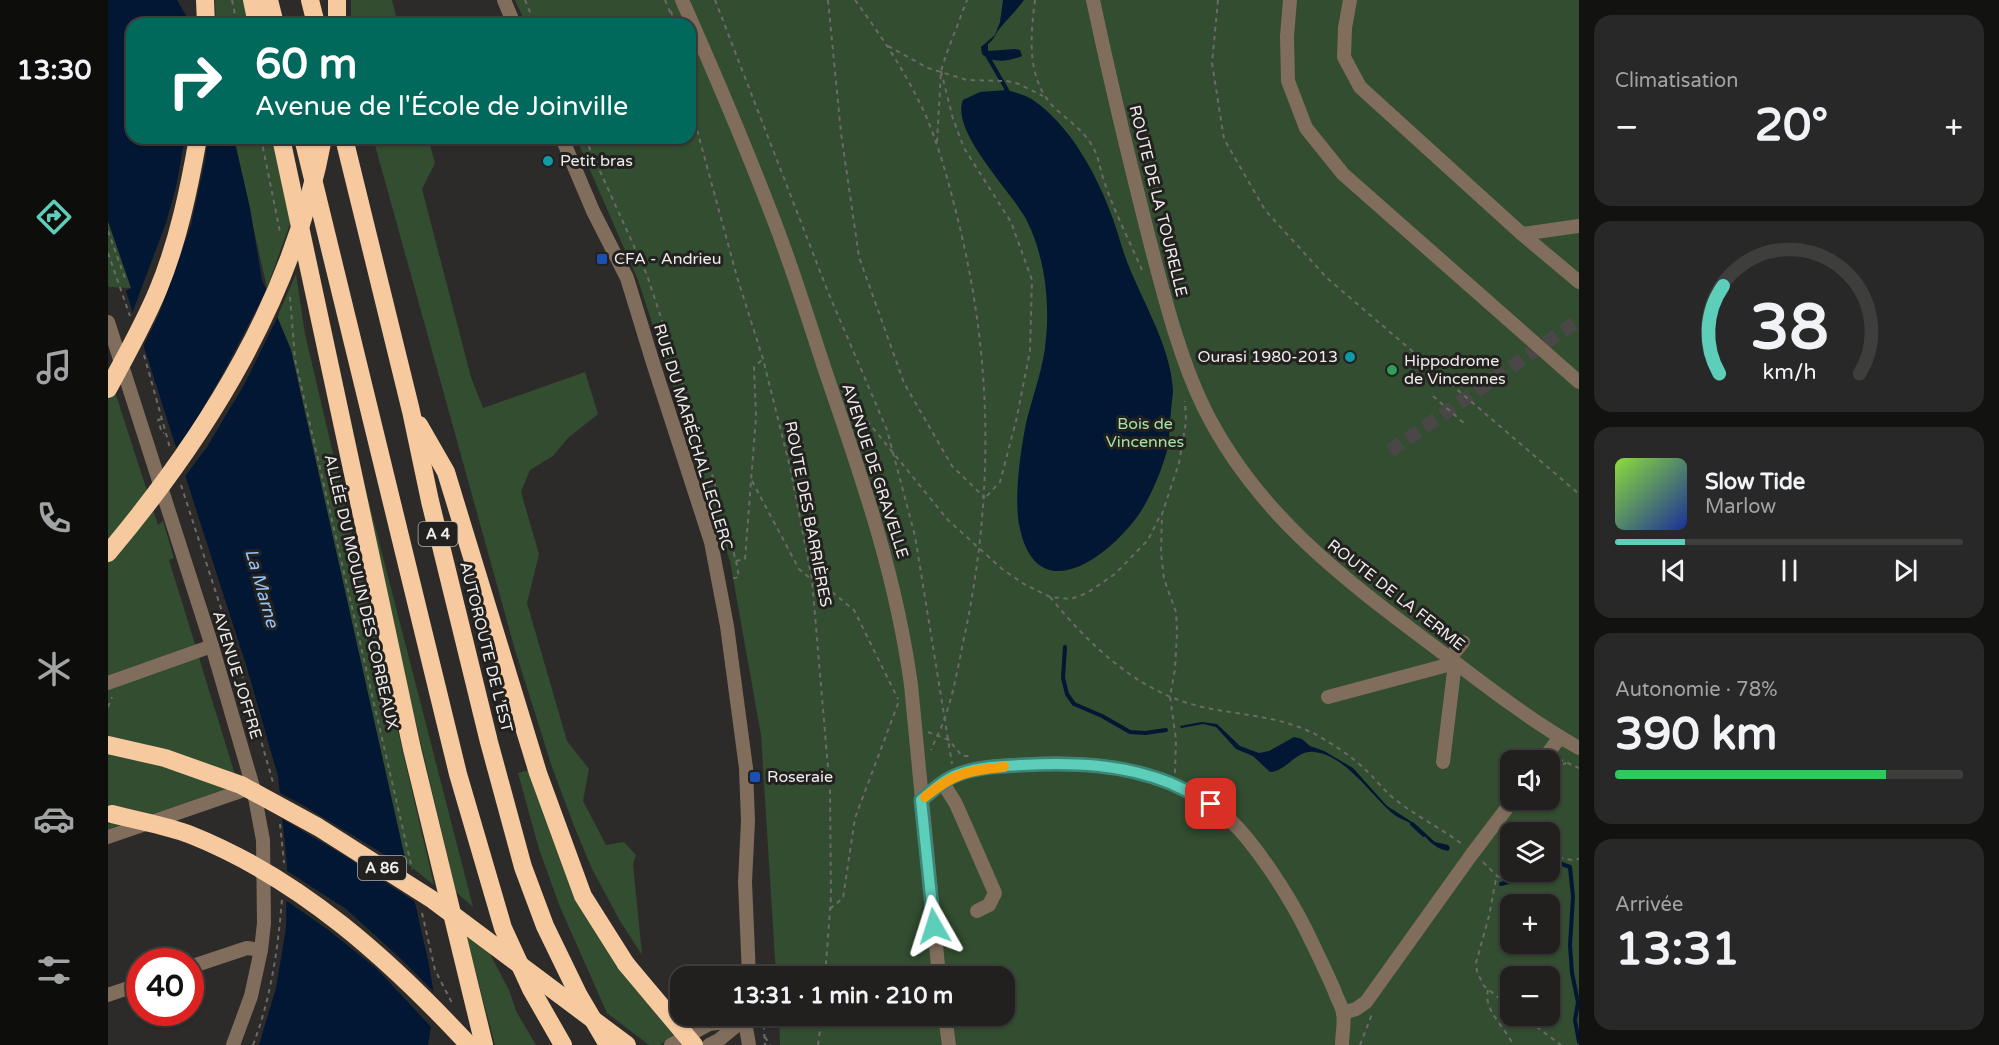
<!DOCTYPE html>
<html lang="fr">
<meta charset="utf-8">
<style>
body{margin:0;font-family:"Varela Round",sans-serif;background:#292828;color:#f1f3f6;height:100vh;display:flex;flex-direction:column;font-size:22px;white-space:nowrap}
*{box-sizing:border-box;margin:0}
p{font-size:20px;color:#a2a3a4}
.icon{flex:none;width:33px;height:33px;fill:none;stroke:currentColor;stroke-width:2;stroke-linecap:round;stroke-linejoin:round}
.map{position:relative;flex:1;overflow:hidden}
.panel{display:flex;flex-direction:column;gap:15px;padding:15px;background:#121211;width:420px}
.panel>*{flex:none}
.top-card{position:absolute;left:18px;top:18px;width:570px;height:126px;border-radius:18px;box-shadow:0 2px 4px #0004,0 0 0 2px #3e3e3d;background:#00695c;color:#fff;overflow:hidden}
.fabs{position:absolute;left:1392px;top:750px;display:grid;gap:12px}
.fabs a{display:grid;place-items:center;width:60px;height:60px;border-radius:12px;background:#21201f;box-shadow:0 2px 4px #0004,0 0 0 2px #3e3e3d;font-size:30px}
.speed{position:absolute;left:18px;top:948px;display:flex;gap:12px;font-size:30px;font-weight:700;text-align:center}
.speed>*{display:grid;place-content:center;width:78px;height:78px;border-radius:50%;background:#21201f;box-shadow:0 2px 4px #0004,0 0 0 2px #3e3e3d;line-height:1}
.speed .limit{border:9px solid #d22;background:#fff;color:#111}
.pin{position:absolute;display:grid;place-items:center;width:51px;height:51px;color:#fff;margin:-26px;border-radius:12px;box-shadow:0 3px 9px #0006}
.me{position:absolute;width:66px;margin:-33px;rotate:354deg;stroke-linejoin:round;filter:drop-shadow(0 0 4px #0008)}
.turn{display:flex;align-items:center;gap:21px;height:126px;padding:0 30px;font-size:27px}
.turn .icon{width:78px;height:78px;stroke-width:2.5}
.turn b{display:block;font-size:42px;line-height:51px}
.big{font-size:45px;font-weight:700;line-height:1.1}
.panel .widget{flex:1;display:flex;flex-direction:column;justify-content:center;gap:9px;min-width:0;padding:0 21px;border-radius:18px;background:#292828}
.panel .dial{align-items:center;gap:0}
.dial svg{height:156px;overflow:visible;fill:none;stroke:#3e3e3d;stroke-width:7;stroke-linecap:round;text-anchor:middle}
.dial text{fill:#f1f3f6;stroke:none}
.song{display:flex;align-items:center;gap:18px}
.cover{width:72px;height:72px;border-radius:9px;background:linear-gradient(135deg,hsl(90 70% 55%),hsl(230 70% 35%))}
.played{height:6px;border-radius:3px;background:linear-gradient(90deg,#5dceb9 20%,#3e3e3d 20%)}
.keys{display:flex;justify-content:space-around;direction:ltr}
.heat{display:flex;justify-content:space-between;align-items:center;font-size:33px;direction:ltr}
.charge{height:9px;border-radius:4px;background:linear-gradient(90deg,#34c759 78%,#3e3e3d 0)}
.trip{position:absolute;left:562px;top:966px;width:345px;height:60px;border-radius:18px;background:#21201f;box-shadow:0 2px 4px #0004,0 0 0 2px #3e3e3d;font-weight:700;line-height:60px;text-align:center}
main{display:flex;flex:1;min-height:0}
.tab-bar{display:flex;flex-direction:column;width:108px;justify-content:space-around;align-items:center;background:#0d0d0c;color:#a2a3a4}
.tab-bar .icon{width:42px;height:42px}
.tab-bar .current{color:#5dceb9}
.tab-bar b{font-size:27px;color:#f1f3f6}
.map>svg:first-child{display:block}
.green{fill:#324d30;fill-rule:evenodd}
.water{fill:#011733}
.pier{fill:#2c2b29}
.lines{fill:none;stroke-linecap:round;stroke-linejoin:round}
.stream{stroke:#011733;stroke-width:4}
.minor-tunnel{stroke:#494846;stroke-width:14;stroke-dasharray:14 7;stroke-linecap:butt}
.path{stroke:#6b6a68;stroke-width:2;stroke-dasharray:4.5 4.5;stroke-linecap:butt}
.minor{stroke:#806d5c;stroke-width:14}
.highway{stroke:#f7c99e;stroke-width:18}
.highway-bridge{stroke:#f7c99e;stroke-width:18}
.route-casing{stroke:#3c8678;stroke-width:15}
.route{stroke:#5dceb9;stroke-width:10}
.slow{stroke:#f59e0b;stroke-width:10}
.culture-dot{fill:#0f9aa8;stroke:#22211f;stroke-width:2}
.transit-dot{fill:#1a4fb4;stroke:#22211f;stroke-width:2}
.leisure-dot{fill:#2e9e5b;stroke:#22211f;stroke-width:2}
.labels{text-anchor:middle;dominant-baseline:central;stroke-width:6;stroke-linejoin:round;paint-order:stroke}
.shield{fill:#22211f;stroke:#b1b0ae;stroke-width:1.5}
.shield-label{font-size:15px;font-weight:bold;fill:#eeedeb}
.poi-label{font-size:16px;fill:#eeedeb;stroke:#22211f;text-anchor:start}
.street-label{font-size:16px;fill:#eeedeb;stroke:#22211f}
.park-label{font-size:16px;fill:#a6e2a2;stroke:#22211f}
.water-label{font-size:18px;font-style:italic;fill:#97c2f5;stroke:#22211f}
</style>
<main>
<nav class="tab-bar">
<b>13:30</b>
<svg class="icon current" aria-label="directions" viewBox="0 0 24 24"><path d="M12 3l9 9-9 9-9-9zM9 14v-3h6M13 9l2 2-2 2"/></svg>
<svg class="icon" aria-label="music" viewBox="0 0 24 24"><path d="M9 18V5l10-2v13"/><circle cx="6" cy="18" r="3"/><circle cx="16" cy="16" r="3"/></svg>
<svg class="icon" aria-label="phone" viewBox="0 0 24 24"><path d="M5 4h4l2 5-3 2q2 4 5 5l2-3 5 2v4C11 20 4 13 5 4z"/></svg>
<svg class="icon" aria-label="climate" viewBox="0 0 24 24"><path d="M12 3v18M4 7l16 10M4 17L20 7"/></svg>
<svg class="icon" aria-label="car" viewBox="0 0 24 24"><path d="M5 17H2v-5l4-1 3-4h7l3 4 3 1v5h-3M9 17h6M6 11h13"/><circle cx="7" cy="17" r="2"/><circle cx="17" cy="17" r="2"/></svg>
<svg class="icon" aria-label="filters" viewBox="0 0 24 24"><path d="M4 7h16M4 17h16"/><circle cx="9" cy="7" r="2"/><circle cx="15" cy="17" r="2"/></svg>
</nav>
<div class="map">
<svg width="1471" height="1045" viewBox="0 0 1471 1045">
<rect width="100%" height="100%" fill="#2c2b29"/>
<g class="green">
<path d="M107,0H137L142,24H108Z"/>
<path d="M243,0H284L290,24H243Z"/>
<path d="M407,0H1471V1045H672L671,1016H897V976H668L653,735L622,561L530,280L468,138H582V24H418ZM1402,760H1442V800H1402ZM1402,832H1442V872H1402ZM1402,904H1442V944H1402ZM1402,976H1442V1016H1402Z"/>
<path d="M125,138H167L184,218L159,288Z"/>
<path d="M265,138H320L327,163L314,189L363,377L375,408L477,372L490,414L460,438L445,456L422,470L413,492L431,554L419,603L459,741L481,769L475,801L498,845L516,842L528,855L525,864L534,955L512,921L484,869L466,826L444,767L407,650Z"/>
<path d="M0,221L24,288L1,287L0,285Z"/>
<path d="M188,274L197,334L326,885L297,862L183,350L169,317Z"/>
<path d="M0,370L50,525L55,521L66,558L61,560L128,778L124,787L0,829Z"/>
<path d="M243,448L248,452L365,907L348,892Z"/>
<path d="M421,770L461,872L567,1034L552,1045H541L499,1013L452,907L431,849L410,773Z"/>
<path d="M358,935L381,952L401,990L408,1011L428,1045H387Z"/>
</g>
<g class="water">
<path d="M0,0H69L83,24H24V138H126L142,208L154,280L183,350L321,965L327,1001L320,1045H151L168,988L178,928L179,865L170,776L138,665L18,291L23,288L0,221Z"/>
<path d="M895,0H916C909,10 900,18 892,28C887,34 887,39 880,44V51L907,49L912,50L914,56C902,61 884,64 874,54L873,47L887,35L892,22Z"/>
<path d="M899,90C908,93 918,95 925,100C969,130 999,194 1013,244C1027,292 1062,339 1065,390C1065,397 1063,405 1063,412C1061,425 1062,439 1059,451C1053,472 1042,499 1029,517C997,560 927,610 911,524C906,497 913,446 919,419C926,392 936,366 938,338C942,300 936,253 918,219C903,191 842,131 855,100L872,92Z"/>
<path d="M1094,722L1109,724L1132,746L1151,753L1161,751L1186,737L1194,739L1202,746L1216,751L1245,768L1279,806L1307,824L1327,842L1340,845L1342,848L1340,851C1324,848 1319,837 1308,827C1301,821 1291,819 1284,813C1263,795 1236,754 1206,752C1188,750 1179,771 1162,772L1145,756L1128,749L1108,727L1095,724L1073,728L1072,726Z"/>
</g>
<g class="pier">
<path d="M77,138H100L97,161L83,225L51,314L34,349L23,316L58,223L68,187Z"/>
<path d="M160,287L171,314L136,385L99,447L75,479L66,451L84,427L119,366Z"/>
<path d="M168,791L193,804L302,870L309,903L240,858L171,817Z"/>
<path d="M176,869L238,909L292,958L329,995L325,1029L269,969L219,929L176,899Z"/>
</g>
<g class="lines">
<g class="stream">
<path d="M880,57L899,90"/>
<path d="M957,647L955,678L959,694L966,704L994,716L1022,732L1037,733L1058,730"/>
<path d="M1304,824L1316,835"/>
<path d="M1442,863H1451L1462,867L1465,897L1462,945L1464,973L1470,1002L1467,1020L1471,1042"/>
<path d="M1393,884L1404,881L1418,872"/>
</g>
<path class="minor-tunnel" d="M1282,451L1471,320"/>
<g class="path">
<path d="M124,0L129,24"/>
<path d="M417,0L427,24"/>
<path d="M557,0L563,14"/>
<path d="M607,0L720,292L779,430L807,536L844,764"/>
<path d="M720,0L733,133L751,257L796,383L844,466L877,498"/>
<path d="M747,0C774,37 799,74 818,116C832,149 841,184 850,220C884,357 886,490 858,629C852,655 848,683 840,708C836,723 829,736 823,750"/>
<path d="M927,0C922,39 918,83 950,111C964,123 979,134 987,151C991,159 992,169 995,178C1005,209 1021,240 1034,270"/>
<path d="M1110,0L1104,63L1116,139L1157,210L1219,278L1471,494"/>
<path d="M563,11L566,24"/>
<path d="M780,46L820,68L859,80L899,81L911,84L935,96"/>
<path d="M833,71L845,119L856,148L903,222L924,280L922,351L908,421L892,482L877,498"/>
<path d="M582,104L629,277L655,359L682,467L704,580L722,791L723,897L717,976"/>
<path d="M153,138L172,232"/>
<path d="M477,138L539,275L602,467L628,561L631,577L622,579"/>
<path d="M829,142L833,71L838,55L859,0"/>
<path d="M0,231L18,281"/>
<path d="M0,253L22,316"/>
<path d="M182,297L187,359L304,869"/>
<path d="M36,355L62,448"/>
<path d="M1325,396L1358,425"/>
<path d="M742,400L840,520L894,569L916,584L942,597L963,599L979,593L1007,574L1040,540L1052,516"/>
<path d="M53,419L50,420L54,433H56"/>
<path d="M644,481L691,569L704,580"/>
<path d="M73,485L132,667L166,786"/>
<path d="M628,561L637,559L648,417L646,367L655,359"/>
<path d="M703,575L746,610L790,699"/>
<path d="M942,597C983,647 1033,695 1099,708C1135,715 1172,717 1205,733C1225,744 1245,757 1261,773C1268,780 1275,789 1283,796C1305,815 1332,827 1355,845"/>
<path d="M119,629L121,640H123"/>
<path d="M0,707L4,697"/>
<path d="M820,732L841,740L854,756H862"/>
<path d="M1451,759L1471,768"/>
<path d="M1447,768L1458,763"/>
<path d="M1067,773L1068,739L1062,697L1067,669L1069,632L1068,612L1056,579L1053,553L1054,514L1071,463L1078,422L1077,401"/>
<path d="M172,824L176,863"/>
<path d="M1442,856L1464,860L1471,859"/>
<path d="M1375,862L1390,877"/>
<path d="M1402,870L1388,879L1381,916L1368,963L1369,972L1376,986L1402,1007"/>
<path d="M722,909L735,898L747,818L791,701"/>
<path d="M314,913L327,970L344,1003"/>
<path d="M1380,990C1375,1011 1397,1026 1405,1045"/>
<path d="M655,1016L657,1045"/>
<path d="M1414,1016L1453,1045"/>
<path d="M657,1037L662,1045"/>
<path d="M145,1045C163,998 170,949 174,899"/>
<path d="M710,1045L714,1016"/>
<path d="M1252,1045L1264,1014"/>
</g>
<g class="minor">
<path d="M396,0L406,24"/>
<path d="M574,0C606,72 637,145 665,218C685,269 701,322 718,373C754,478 788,575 803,685L831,976"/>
<path d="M985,0C1002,80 1021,159 1041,238C1055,292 1071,357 1096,408C1151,519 1243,584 1340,657C1382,689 1425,722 1471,748"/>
<path d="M1182,0L1179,36L1180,81L1198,128L1235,174L1471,382"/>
<path d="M1242,0L1237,28L1236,57L1252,87L1414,234L1471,226"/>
<path d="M454,138L485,211L519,278L545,363L603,542L619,626L638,768L640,821L637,882L641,976"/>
<path d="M1414,234L1471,282"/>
<path d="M0,322L104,646L145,787L155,840L156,923L153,950L143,996L125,1045"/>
<path d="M1342,658L1355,642"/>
<path d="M0,683L104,646"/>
<path d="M1220,697L1347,663L1335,762"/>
<path d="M1435,760L1452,737"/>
<path d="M835,783L848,804L887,893L881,905L869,911"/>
<path d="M813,800C825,791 837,779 851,774C874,765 902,766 927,764C994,761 1068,772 1120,818C1148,844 1181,896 1198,930C1208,951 1218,971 1227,992C1229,999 1234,1006 1235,1013C1237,1023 1234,1035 1234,1045"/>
<path d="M0,837L145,787"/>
<path d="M82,967L139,948L153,950"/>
<path d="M0,995L32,984"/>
<path d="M1235,1013L1248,1009L1258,1002L1364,854L1405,800"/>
<path d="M636,1016L641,1045"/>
<path d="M837,1016L841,1045"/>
<path d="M563,1045L601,1024L635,1020"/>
<path d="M601,1045L611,1040L635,1020"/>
</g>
<g class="highway">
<path d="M97,0L98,24"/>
<path d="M144,0L149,24"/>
<path d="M161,0L167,24"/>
<path d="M202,0L208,24"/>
<path d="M229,24V0"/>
<path d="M173,138L304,749L376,1045"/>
<path d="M195,138L350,774L395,928L423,989L455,1045"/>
<path d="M236,138L303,411L322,501L381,742L415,867L437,926L470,994L500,1045"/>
<path d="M311,425L338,472L430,773L475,896L518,964"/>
</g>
<g class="highway-bridge">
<path d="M0,389C17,357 36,324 50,290C70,242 81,189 90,138"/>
<path d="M0,553C101,433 186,295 215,138"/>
<path d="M0,745L57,758L133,785L210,827L325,900L519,1045"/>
<path d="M4,814C30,821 58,825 83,835C193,879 282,960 361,1045"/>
<path d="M518,964L586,1045"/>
</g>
</g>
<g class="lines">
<defs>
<path id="route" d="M826,926L813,800C825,790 837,779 851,774C870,767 893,766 914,765C964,762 1015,764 1062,783C1076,789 1090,797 1103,804"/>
</defs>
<use href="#route" class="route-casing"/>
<use href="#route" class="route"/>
<path class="slow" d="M817,797C845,774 860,770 896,767"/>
</g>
<g class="culture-dot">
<circle cx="440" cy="161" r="6"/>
<circle cx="1242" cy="357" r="6"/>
</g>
<g class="transit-dot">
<rect x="488" y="253" width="12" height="12" rx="3"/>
<rect x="641" y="771" width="12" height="12" rx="3"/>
</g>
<circle class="leisure-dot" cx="1284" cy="370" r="6"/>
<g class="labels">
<g class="shield">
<rect x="310.5" y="522" width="39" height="24" rx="4.5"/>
<rect x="250" y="856" width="48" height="24" rx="4.5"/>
</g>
<g class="shield-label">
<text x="330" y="534">A 4</text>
<text x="274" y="868">A 86</text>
</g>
<g class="poi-label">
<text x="452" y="161">Petit bras</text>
<text x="506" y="259">CFA - Andrieu</text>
<text x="1230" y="357" text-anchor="end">Ourasi 1980-2013</text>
<text x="1296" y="361">Hippodrome<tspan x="1296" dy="18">de Vincennes</tspan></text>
<text x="659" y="777">Roseraie</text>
</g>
<g class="street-label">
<text transform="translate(1050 201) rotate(76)">ROUTE DE LA TOURELLE</text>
<text transform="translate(585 437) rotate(73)">RUE DU MARÉCHAL LECLERC</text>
<text transform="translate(767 471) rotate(72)">AVENUE DE GRAVELLE</text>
<text transform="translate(700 514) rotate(79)">ROUTE DES BARRIÈRES</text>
<text transform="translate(253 592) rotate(77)">ALLÉE DU MOULIN DES CORBEAUX</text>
<text transform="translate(1288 595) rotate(38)">ROUTE DE LA FERME</text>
<text transform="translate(378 647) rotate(76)">AUTOROUTE DE L’EST</text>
<text transform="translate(129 675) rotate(73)">AVENUE JOFFRE</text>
</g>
<g class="park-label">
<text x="1037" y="424">Bois de<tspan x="1037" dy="18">Vincennes</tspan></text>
</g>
<g class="water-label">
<text transform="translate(154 588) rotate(74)">La Marne</text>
</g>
</g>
</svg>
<div class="fabs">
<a><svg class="icon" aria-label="sound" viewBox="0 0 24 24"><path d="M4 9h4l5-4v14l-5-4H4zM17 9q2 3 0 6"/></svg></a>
<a><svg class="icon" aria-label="layers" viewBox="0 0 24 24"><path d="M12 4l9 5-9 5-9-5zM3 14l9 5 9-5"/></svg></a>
<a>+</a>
<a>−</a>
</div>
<div class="speed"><div class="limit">40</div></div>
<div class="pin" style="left:1103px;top:804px;background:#d93025"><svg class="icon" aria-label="arrive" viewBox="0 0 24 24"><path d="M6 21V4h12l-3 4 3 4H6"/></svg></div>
<svg class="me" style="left:826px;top:926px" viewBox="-20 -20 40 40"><path d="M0-17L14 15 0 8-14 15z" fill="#5dceb9" stroke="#fff" stroke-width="4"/></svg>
<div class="trip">13:31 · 1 min · 210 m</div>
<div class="top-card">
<div class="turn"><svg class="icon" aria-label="right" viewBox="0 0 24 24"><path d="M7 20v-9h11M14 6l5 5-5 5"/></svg><div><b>60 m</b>Avenue de l'École de Joinville</div></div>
</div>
</div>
<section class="panel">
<div class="widget"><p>Climatisation</p>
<div class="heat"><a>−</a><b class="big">20°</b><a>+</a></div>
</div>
<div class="widget dial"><svg viewBox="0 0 100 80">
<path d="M14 69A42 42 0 1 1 86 69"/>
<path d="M14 69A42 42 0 0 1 16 24" stroke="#5dceb9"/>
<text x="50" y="56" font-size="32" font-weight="700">38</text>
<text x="50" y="72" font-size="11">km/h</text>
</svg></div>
<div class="widget">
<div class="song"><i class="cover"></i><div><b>Slow Tide</b><p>Marlow</p></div></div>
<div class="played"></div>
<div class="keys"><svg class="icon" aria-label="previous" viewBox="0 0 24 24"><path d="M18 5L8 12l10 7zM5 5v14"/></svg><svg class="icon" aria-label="pause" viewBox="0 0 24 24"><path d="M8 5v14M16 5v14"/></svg><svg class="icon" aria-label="next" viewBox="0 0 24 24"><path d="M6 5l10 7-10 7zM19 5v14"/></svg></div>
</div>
<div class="widget"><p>Autonomie · 78%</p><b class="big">390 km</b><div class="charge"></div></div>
<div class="widget"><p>Arrivée</p><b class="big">13:31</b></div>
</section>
</main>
